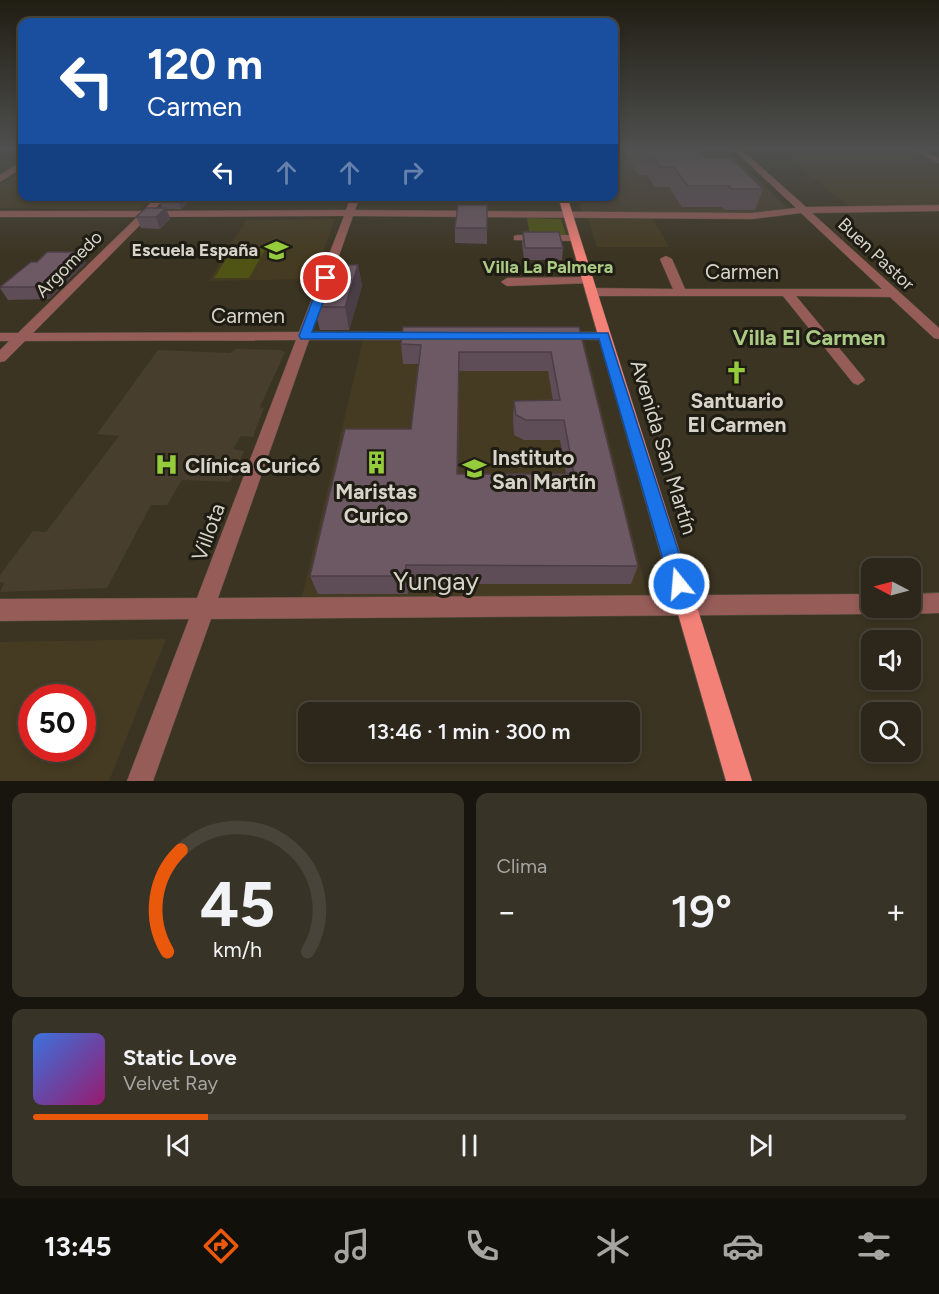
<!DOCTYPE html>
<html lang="es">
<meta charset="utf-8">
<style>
body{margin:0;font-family:Figtree,sans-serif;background:#383327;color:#f1f3f6;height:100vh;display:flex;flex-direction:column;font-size:22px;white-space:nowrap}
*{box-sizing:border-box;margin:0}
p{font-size:20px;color:#a6a5a2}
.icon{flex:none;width:33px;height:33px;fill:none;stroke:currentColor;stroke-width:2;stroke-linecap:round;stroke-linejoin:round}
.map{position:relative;height:781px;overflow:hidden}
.drawer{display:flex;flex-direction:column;gap:12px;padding:12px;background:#18150e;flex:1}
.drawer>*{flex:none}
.top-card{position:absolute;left:18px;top:18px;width:600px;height:183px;border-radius:12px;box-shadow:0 3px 9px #0003,0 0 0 2px #484439;background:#1a4fa0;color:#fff;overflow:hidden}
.needle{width:39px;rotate:276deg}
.fabs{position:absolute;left:861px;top:558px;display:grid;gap:12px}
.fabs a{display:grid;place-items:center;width:60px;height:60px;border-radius:12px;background:#2c271a;box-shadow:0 3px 9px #0003,0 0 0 2px #484439;font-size:30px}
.speed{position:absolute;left:18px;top:684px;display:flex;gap:12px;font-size:30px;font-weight:700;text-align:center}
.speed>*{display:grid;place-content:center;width:78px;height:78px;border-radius:50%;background:#2c271a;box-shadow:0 3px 9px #0003,0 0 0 2px #484439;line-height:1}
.speed .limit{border:9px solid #d22;background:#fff;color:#111}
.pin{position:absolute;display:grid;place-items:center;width:51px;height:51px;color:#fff;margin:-26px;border:3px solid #fff;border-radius:50%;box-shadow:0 2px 6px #0007}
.me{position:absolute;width:66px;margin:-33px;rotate:343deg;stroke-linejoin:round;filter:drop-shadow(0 0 4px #0008)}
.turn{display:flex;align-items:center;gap:21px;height:126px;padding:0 30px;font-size:27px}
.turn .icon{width:78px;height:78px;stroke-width:2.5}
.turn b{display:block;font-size:42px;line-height:51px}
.lanes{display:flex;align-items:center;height:57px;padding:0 30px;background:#0003;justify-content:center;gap:30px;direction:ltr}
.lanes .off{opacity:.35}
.big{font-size:45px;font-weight:600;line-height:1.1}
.drawer .widget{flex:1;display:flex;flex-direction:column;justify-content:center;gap:9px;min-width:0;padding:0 21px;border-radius:12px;background:#383327}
.drawer .dial{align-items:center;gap:0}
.dial svg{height:156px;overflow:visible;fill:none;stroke:#484439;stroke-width:7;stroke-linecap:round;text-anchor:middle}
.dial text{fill:#f1f3f6;stroke:none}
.song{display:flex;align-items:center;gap:18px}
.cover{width:72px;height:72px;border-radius:9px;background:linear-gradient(135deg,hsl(220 70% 55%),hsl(320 70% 35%))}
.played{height:6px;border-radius:3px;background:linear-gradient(90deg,#ea580c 20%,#484439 20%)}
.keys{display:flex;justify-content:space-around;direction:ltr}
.heat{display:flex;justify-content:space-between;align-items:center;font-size:33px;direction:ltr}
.drawer .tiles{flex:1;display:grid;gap:12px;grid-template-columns:1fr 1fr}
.widget:last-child{grid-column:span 2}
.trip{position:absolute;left:298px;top:702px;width:342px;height:60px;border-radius:12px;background:#2c271a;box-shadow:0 3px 9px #0003,0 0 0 2px #484439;font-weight:600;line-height:60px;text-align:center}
.dock{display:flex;height:96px;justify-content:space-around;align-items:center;background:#12100a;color:#a6a5a2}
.dock .icon{width:42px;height:42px}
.dock .current{color:#ea580c}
.dock b{font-size:27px;color:#f1f3f6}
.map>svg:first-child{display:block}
.built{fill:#453b22;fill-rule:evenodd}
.medical{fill:#483e2e}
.green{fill:#4f5314}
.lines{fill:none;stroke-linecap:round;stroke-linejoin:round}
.minor-casing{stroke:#575140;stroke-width:1}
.major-casing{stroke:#575140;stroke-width:1}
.minor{fill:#965d58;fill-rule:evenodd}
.major{fill:#f48178;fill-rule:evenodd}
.wall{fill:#5e4d56;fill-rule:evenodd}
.shaded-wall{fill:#4c3e46}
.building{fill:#6d5964;stroke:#4c3e46;stroke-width:1.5;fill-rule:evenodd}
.route{fill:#1a73e8;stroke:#114b97;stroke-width:1.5}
.labels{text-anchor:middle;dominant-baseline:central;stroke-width:6;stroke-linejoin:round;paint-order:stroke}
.far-poi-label{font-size:18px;font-weight:bold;fill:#d8d4c9;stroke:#1f1c14;text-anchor:end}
.far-street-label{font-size:18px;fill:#d8d4c9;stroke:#1f1c14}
.far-neighbourhood-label{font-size:18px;font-weight:bold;fill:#abcb85;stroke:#1f1c14}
.street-label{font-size:21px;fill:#d8d4c9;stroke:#1f1c14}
.poi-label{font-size:21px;font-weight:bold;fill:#d8d4c9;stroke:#1f1c14}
.neighbourhood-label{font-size:22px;font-weight:bold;fill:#abcb85;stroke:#1f1c14}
.near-street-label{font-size:26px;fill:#d8d4c9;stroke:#1f1c14}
</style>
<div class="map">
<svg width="939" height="781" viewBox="0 0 939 781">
<rect width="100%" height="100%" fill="#3b3422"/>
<g class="built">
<path d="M775,148H912L939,163V206H849Z"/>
<path d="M22,171V196L152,197L138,210L0,208V185Z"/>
<path d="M587,216L652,217L669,247H597Z"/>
<path d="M335,219L313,279L209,281L246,220Z"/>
<path d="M584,339L648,598L301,601L363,340Z"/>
<path d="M166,639L109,781H0V642ZM32,698H82V748H32Z"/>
</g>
<g class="medical">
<path d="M614,148H725L792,212H582L577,197L614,196Z"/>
<path d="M236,349L280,350L285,352L260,407L264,408L253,437L241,436L233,449L244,451L230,482L182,480L167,505H151L107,588L0,592L4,583L0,582V575L33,531L46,532L119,436L97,434L158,350L230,353Z"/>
</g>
<g class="green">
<path d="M527,218L561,219L567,237H530Z"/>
<path d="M233,248H266L249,278H214Z"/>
</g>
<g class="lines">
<defs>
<g id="minor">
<path d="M732,148H740L806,207L939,205V211L812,213L939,328V339L934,338L890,297L796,296L863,377L865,380L858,385L853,383L783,296H591L585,292L591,288L673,289L660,259L666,256L672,259L685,289H882L801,213L752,219L353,216L312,332H423L430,336L423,340H309L218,598L872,594V608H881L880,611L872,614L211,619L153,781H127L189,619L0,621V599L197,598L296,340L25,341L5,361L0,362V350L9,341H0V333H18L137,217H0V211H143L157,196H167L153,211L346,210L351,196H360L355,210L752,213L796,208ZM344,216L299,332L33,333L148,217Z"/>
<path d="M911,148H920L939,158V163Z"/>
<path d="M19,163H22V168L0,182V175Z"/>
<path d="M518,235H575L580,238L575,241L514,240V236Z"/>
<path d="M588,277L592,279V283L507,286L501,282L507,278Z"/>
<path d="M561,332H604L611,336L604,340L556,339L554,336Z"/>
<path d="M939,593V613L910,614L902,611L901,608H910V594Z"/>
</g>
<path id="major" d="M558,196H567L752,781H726Z"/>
</defs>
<use href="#minor" class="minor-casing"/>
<use href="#major" class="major-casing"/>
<use href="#minor" class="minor"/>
<use href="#major" class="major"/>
</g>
<g class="wall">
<path d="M622,148H696L706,158L763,189L755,210H725L722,207H682L669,187H655L647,175H638Z"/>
<path d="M159,196H194L181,209H166L170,219L160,229L141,228L136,217L162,208L158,198Z"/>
<path d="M455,228H487V244L455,243Z"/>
<path d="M523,232L563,248L562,260H524L522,243Z"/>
<path d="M86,263L49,299L8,300L0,288Z"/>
<path d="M358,265L362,286L349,330H320L314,307L324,291Z"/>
<path d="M579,327L638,566L631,584H408V594H318L310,576L411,429L418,364H403L401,344ZM459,371H548L553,401H514L513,420L514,435L524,440H560L566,474H458Z"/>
</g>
<g class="shaded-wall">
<path d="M179,196H194L181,209L177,198Z"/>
<path d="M166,208L170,219L160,229L156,217Z"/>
<path d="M80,252L86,263L49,299L41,287Z"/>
<path d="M358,265L362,286L349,330L345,307Z"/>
<path d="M459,352V371L458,494L457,474Z"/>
<path d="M406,565L408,584V594L405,576Z"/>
</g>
<g class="building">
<path d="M637,148H696L706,158H732L763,189H732L729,186H688L674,167H660L652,155H642Z"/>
<path d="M159,196H179L177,198H158Z"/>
<path d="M458,205H487V228H455Z"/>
<path d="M146,208H166L156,217H136Z"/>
<path d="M523,232H559L563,248H525Z"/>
<path d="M47,252H80L41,287H0L31,262H37Z"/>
<path d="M333,265H358L345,307H314L321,291H324Z"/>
<path d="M403,327H579L638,566L406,565L405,576H310L345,429H411L421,345L401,344ZM459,352H551L560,400L514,401L516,415L526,420H564L574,474H457Z"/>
</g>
<linearGradient id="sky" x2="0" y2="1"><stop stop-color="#201d13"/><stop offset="0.58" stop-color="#4f504f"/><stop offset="1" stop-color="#4f504f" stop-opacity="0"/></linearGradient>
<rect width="939" height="257" fill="url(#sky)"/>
<path class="route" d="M326,274L332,278L312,332L608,333L689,584L686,590L679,593L672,590L670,584L599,339H301L299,336L321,278Z"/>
<defs>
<symbol id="school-bare" viewBox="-9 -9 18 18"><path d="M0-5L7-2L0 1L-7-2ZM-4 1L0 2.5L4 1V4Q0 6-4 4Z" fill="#95cc3b" stroke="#1f1c14" stroke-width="2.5" paint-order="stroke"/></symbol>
<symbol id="church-bare" viewBox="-9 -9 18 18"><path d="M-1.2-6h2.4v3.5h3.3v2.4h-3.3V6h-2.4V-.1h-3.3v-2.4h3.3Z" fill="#95cc3b" stroke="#1f1c14" stroke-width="2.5" paint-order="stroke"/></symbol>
<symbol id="building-bare" viewBox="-9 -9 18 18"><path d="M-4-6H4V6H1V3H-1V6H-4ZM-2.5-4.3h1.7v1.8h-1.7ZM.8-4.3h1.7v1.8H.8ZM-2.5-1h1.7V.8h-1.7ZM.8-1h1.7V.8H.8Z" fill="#95cc3b" stroke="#1f1c14" stroke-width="2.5" paint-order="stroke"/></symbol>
<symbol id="hospital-bare" viewBox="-9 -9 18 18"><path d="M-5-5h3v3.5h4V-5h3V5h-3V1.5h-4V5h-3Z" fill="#95cc3b" stroke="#1f1c14" stroke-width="2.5" paint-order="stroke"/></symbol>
</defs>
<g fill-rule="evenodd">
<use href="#school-bare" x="260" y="234" width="33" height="33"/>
<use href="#church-bare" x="720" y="356" width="33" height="33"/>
<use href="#building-bare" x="360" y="446" width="33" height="33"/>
<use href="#hospital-bare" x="150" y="448" width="33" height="33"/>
<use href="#school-bare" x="458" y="452" width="33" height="33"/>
</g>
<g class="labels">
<g class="far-poi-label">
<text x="258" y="250">Escuela España</text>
</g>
<g class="far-street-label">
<text transform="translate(876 254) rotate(43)">Buen Pastor</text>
<text transform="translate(69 264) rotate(-45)">Argomedo</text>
</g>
<g class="far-neighbourhood-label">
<text x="548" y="267">Villa La Palmera</text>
</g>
<g class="street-label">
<text x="742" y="271">Carmen</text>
<text x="248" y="315">Carmen</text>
<text transform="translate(664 447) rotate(73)">Avenida San Martín</text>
<text transform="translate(208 532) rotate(-70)">Villota</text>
</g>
<g class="poi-label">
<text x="737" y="400">Santuario<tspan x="737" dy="24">El Carmen</tspan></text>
<text x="492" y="457" text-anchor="start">Instituto<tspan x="492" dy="24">San Martín</tspan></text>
<text x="185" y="465" text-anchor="start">Clínica Curicó</text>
<text x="376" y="491">Maristas<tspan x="376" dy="24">Curico</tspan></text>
</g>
<g class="neighbourhood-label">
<text x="809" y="337">Villa El Carmen</text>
</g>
<g class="near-street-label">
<text x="436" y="581">Yungay</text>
</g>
</g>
</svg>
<div class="fabs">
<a><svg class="needle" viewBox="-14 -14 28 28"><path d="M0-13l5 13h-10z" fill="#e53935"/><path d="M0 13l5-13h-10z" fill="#a6a5a2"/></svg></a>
<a><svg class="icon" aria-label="sound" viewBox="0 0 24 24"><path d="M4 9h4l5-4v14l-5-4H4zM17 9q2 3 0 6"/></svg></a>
<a><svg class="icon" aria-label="search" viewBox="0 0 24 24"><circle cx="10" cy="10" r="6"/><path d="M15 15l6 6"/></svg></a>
</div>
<div class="speed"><div class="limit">50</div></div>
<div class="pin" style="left:326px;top:278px;background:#d93025"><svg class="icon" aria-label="arrive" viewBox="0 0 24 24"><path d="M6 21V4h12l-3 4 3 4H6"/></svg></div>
<svg class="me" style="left:679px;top:584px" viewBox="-20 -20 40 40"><circle r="17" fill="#1a73e8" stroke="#fff" stroke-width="3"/><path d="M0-11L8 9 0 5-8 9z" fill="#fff"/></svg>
<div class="trip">13:46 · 1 min · 300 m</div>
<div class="top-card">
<div class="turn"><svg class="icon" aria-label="left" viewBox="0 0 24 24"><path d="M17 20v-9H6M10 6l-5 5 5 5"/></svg><div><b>120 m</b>Carmen</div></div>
<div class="lanes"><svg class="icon" aria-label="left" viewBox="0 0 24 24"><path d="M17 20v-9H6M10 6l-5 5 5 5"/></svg><svg class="icon off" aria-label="ahead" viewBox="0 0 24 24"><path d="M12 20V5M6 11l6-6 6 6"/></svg><svg class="icon off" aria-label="ahead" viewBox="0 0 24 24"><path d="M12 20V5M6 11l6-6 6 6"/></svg><svg class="icon off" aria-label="right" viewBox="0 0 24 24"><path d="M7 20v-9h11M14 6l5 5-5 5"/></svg></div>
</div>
</div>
<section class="drawer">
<div class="tiles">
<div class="widget dial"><svg viewBox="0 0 100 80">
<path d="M14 69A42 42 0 1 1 86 69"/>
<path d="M14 69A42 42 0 0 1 21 17" stroke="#ea580c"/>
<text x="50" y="56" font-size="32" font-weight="700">45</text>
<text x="50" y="72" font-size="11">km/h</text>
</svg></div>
<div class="widget"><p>Clima</p>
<div class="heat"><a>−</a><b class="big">19°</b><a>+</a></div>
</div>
<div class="widget">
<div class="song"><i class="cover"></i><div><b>Static Love</b><p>Velvet Ray</p></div></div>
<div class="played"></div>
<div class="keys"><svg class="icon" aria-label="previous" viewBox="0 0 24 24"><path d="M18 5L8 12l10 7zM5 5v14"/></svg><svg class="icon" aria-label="pause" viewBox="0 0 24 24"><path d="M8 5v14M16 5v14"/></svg><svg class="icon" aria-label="next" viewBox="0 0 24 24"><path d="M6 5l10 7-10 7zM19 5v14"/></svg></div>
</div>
</div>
</section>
<nav class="dock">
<b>13:45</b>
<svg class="icon current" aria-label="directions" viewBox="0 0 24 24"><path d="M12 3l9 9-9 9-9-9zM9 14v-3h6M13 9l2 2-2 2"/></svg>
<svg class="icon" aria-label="music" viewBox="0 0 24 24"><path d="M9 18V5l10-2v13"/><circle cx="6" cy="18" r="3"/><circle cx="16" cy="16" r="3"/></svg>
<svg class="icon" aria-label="phone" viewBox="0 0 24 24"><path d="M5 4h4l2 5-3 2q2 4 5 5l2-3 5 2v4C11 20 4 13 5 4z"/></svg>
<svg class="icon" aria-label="climate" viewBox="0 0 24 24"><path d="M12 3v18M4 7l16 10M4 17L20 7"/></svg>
<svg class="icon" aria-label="car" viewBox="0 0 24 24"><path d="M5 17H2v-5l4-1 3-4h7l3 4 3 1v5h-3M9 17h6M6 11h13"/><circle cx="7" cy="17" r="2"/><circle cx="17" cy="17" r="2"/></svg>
<svg class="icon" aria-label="filters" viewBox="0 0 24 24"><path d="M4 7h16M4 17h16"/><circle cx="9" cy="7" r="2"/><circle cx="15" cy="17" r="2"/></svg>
</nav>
